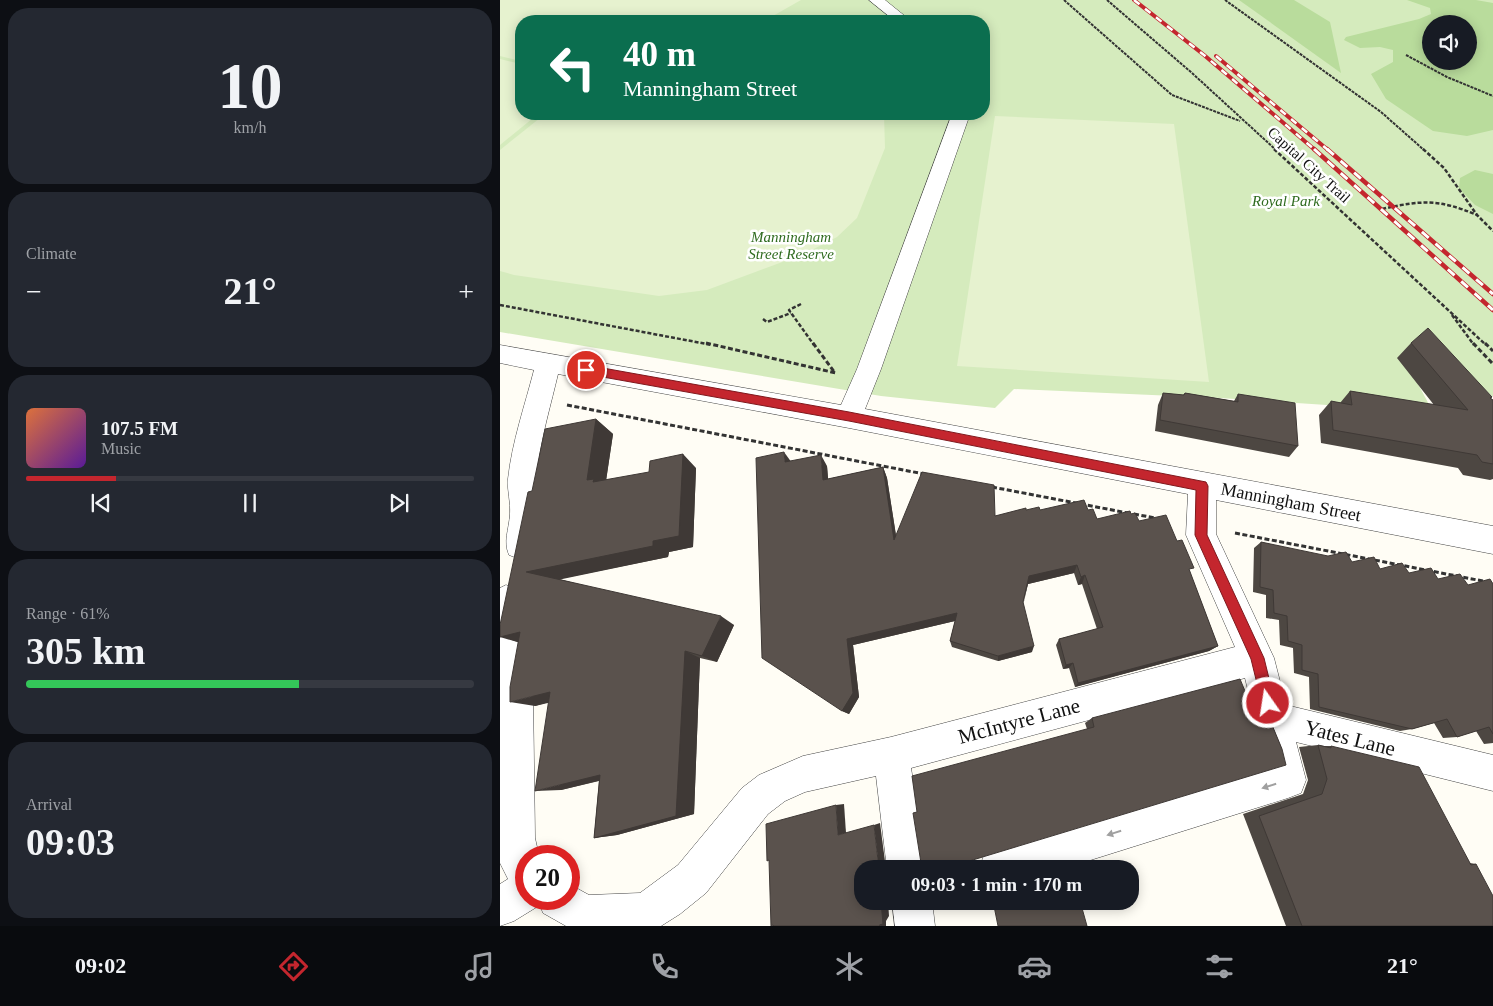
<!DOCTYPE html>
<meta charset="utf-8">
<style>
body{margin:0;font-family:"Times New Roman",serif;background:#242831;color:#f1f3f6;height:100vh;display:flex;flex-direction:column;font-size:19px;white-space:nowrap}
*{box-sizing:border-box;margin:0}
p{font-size:16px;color:#9ea1a6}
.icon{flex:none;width:28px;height:28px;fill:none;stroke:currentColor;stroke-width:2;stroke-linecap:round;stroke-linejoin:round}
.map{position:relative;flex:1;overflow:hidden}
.panel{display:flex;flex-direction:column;gap:8px;padding:8px;background:#0d0f14;width:500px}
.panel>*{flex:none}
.hud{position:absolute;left:15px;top:15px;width:475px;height:105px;border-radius:20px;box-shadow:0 2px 12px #0003;background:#0b6e4f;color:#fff;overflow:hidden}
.fabs{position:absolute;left:922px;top:15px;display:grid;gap:10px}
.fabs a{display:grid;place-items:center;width:55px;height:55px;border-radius:50%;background:#171b24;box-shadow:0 2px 12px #0003;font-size:25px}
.speed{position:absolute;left:15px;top:845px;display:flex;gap:10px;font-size:25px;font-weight:700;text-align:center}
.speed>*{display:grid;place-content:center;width:65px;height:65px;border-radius:50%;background:#171b24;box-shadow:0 2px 12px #0003;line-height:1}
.speed .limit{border:8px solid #d22;background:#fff;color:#111}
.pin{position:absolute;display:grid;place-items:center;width:42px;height:42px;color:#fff;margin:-21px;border:2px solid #fff;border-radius:50%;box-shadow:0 1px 5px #0007}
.me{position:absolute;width:55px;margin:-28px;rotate:347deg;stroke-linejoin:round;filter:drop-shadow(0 0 4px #0008)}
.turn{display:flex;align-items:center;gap:18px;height:105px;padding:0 25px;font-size:22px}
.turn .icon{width:65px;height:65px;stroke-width:2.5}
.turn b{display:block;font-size:35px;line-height:42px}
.big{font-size:38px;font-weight:800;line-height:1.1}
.panel .widget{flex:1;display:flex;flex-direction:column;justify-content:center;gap:8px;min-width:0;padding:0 18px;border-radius:20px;background:#242831}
.panel .dial{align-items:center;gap:0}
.dial b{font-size:65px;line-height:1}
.song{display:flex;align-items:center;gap:15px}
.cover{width:60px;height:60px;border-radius:8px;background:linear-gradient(135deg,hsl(20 70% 55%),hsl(270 70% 35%))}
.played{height:5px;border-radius:2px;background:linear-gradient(90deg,#c4262e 20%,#363941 20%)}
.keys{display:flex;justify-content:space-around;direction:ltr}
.heat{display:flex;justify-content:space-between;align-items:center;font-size:28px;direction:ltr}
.charge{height:8px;border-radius:4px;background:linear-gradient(90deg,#34c759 61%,#363941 0)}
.trip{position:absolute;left:354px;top:860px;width:285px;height:50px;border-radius:20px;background:#171b24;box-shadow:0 2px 12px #0003;font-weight:800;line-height:50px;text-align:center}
.tab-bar{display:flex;height:80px;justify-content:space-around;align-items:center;background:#090b0e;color:#9ea1a6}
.tab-bar .icon{width:35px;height:35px}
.tab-bar .current{color:#c4262e}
.tab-bar b{font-size:22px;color:#f1f3f6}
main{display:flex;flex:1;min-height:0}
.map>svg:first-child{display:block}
.green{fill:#d5ebbd;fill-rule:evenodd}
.forest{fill:#b9dc9c;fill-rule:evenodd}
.pitch{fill:#e6f2cf}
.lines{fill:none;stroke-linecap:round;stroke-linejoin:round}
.minor-casing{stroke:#444;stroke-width:1}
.path-far2{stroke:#333;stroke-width:2;stroke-dasharray:3 1;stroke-linecap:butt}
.path-far1{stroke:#333;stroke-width:2.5;stroke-dasharray:4 2;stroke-linecap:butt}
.path{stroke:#333;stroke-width:3;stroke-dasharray:5 2.5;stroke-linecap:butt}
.minor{fill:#fff;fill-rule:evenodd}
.rail-far1-casing{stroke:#c4262e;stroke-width:4}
.rail-casing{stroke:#c4262e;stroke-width:4.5}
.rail-far1{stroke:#fff;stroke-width:2.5;stroke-dasharray:7;stroke-linecap:butt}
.rail{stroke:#fff;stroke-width:3;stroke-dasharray:9;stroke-linecap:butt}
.wall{fill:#4d4742}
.shaded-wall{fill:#3f3936}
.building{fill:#5a524d;stroke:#3f3936}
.oneway{fill:#a0a0a0}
.route{fill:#c4262e;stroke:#7f191e}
.labels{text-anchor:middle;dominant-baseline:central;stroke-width:5;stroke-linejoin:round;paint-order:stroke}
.far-street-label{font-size:15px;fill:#111;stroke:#fff}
.far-park-label{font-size:15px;font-style:italic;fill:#2f6b1f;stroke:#fff}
.street-label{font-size:18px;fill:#111;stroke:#fff}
.near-street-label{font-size:21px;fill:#111;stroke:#fff}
</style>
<main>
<section class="panel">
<div class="widget dial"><b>10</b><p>km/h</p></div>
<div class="widget"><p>Climate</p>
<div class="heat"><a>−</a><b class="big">21°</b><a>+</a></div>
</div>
<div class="widget">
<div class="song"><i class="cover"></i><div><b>107.5 FM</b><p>Music</p></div></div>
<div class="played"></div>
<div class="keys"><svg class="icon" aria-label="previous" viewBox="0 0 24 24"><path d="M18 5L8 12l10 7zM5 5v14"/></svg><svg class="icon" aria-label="pause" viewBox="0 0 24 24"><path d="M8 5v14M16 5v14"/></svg><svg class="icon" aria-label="next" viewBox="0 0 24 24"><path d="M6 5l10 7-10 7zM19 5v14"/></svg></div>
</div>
<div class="widget"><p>Range · 61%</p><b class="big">305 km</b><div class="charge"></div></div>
<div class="widget"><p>Arrival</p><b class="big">09:03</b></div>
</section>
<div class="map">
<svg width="993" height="926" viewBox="0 0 993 926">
<rect width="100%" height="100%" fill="#fffdf5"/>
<path class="green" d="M0,0H993V397L966,373L917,382L933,412L720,398L514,389L495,408L381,396L0,332ZM21,21H484V114H21ZM931,24H969V61H931Z"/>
<g class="forest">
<path d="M739,0H794L830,22L841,73Z"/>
<path d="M907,0H976L993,3V130L967,136L933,131L886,99L871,74L893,62V50L880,47L860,48L844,40L846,37L919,19L931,14L930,8ZM931,24H969V61H931Z"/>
<path d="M975,170L993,174V214L975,205L959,188L960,178Z"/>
</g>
<g class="pitch">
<path d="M0,0H301L264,21H21V61L0,56Z"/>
<path d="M0,59L21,64V114H38L0,145Z"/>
<path d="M45,114H384L385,148L357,218L337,237L304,254L207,290L159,296L14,275L0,271V150Z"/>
<path d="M495,116L674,124L709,382L457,366Z"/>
</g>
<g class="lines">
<defs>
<g id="minor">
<path d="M369,0H385L411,21H395Z"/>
<path d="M452,114H470L381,369L365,409L993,526V554L716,500V534L774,658L786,705L993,755V791L796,742L806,780L801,793L788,798L562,869H479L484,855L498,849L767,768L745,678L411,768L427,869H387L376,776L305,792L285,801L268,814L206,893L180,914L161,926H66L43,913L40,905L14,921L0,926V884L8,879L0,863V588L6,585L17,590L22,601L19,627L33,693L35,838L39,856H26V899H69V884L89,895L140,893L178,865L242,788L259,775L303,756L391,737L735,647L686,535L688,494L349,428L58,374C51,404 42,434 38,464C32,498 46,519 31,555L20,559L9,555C3,541 9,530 10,514C11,502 7,491 8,479C12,442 25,405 34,370L0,363V345L341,405L357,369Z"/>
<path d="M392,901H432L435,926H395Z"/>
</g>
</defs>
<use href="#minor" class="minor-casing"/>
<g class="path-far2">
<path d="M564,0L672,95L740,121"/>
<path d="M607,0L692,73L776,150"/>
<path d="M725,0L881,112L924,150"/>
<path d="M906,55L947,77L993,96"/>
</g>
<g class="path-far1">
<path d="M774,149L986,345"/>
<path d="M923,149L944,168L977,215L993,231"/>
<path d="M882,209C922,200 939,199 977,215"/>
<path d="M301,304L289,310L314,345"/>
<path d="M0,305L212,345"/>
<path d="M952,315L974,345"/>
<path d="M263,319L267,322L291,313"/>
</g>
<g class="path">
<path d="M206,343L336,373"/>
<path d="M313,343L335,373"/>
<path d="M973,343L993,364"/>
<path d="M985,343L993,351"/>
<path d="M67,405L424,474"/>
<path d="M492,487L628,513"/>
<path d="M634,514L655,518"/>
<path d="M735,533L993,583"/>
</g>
<use href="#minor" class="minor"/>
<defs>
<g id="rail-far1">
<path d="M634,0L704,55L815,150"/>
<path d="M716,56L828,150"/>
</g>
<g id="rail">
<path d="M814,149L993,310"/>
<path d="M827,149L993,294"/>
</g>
</defs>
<use href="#rail-far1" class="rail-far1-casing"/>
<use href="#rail" class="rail-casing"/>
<use href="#rail-far1" class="rail-far1"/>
<use href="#rail" class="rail"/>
</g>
<g class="wall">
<path d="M911,343L992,397L991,398L993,401V479L990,480L963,475L958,468L821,443L819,415L831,401L840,403L850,391L934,405L897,358Z"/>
<path d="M663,393L683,395L685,393L734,401L738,394L798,446L789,457L655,431L658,405Z"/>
<path d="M96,419L113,434L106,480L196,468L193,547L169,552L168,557L59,579L234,625L217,662L200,658L194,814L117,835L94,838L99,781L61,790L49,702L35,706L18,642L0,636Z"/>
<path d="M290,461L327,466L328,479L383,467L387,478L396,535L495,516L526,510H588L597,519L631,514L690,572L718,646L709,651L575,687L569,668L563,669L556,645L559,639L597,629L582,584L578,585L574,573L528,584L523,603L532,652L498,661L452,647L450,641L455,621L353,645L359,697L349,714L342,711Z"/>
<path d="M761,542L880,569L968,585L993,584V743L984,744L976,731L957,737L943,738L934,723L912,729L900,731L810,709L809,677L794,673L793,648L780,645L779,620L766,618V595L753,592L754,548Z"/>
<path d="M760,696L782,749L417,812L587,729L585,723L592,718L749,700Z"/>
<path d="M818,745L824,746H831L970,863L976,864L993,926H786L743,814L803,794L808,780L799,747Z"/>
</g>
<g class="shaded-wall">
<path d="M96,419L113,434L105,488L87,480Z"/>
<path d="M284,452L292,463L285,462Z"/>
<path d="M183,454L196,468L193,547L169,552L168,557L48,582L26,572Z"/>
<path d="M321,455L327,466L329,490L323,480Z"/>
<path d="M383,467L387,478L398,549L394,540Z"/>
<path d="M577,565L574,573L528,584L522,610L529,576Z"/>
<path d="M585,575L582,584L578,585L581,577Z"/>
<path d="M457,613L459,620L353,645L359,697L349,714L342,711L347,639Z"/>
<path d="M221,616L234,625L217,662L202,656Z"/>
<path d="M20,632L24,644L0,637Z"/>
<path d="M534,646L532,652L498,661V656Z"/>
<path d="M718,646L709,651L575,687L578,683Z"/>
<path d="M185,651L200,658L194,814L117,835L94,838Z"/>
<path d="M573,663L569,668L563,669L566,665Z"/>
<path d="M50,692L73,697L35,706L10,702Z"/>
<path d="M100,775H122L61,790L35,791Z"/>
<path d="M344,804L346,833L338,835L336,805Z"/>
<path d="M380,823L386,869H379L374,825Z"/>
<path d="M381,901H388L389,916L386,921V926H380Z"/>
</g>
<g class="building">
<path d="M928,328L992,397L990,398L993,400V464L982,462L977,455L833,430L831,401L852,405L850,391L968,410L911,343Z"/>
<path d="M663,393L684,395L685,393L738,402V394L795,403L798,446L660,420Z"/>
<path d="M96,419L87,480L94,479L93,482L149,472L150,461L183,454L179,536L153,541V546L26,572L221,616L202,656L185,651L176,816L94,838L100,775L35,791L50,692L10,702V687L20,632L0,637V625L28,492L32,491L45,429Z"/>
<path d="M284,452L285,462L321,455L323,480L383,467L394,540L422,472L494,485L495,516L526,508V510L539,507L540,510L584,500L588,510L593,509L597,519L630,511L631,514L635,513L639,521L666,515L677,541L682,540L694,568L689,569L718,646L578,683L573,663L566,665L559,639L603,627L585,575L581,577L577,565L529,576L523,602L534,646L498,656L450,641L457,613L347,639L353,693L342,711L262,658L256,458Z"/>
<path d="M761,542L828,556L846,552L852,562L874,557L880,569L902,563L909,573L931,568L938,579L960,574L968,585L990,579L993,584V734L989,727L957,737L947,719L912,729L819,707L818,674L802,670V645L788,641L787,616L774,613L773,590L760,587Z"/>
<path d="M740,679L759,725L760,696L782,749L786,765L443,869H422L413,813L417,812L412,776L594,727L592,718Z"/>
<path d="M818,745L831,748V746L919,767L971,865L976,864L993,896V926H802L759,816L822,794L827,779Z"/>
<path d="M336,805L338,835L374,825L379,869H362V901H381L383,924L379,925L380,926H273V925L271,926L269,860L267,861L266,824Z"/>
<path d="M493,901H580L587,926H498Z"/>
</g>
<defs><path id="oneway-solid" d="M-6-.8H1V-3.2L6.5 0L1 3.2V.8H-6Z" transform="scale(1.25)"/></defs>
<g class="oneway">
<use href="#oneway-solid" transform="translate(769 786) rotate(163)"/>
<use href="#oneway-solid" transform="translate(614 833) rotate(163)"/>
</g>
<path class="route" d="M86,365L349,412L706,482L708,486L707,535L764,658L775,703L773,708L768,710L763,708L751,659L695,535L696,490L349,421L86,374L81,370Z"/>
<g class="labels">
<g class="far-street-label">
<text transform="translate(809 165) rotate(42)">Capital City Trail</text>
</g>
<g class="far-park-label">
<text x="786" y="201">Royal Park</text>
<text x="291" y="237">Manningham<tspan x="291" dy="17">Street Reserve</tspan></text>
</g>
<g class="street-label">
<text transform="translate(791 502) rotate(11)">Manningham Street</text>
</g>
<g class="near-street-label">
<text transform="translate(519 721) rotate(-15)">McIntyre Lane</text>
<text transform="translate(850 738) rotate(14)">Yates Lane</text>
</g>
</g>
</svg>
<div class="fabs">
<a><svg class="icon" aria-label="sound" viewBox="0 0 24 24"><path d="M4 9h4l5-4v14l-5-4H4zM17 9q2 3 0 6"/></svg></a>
</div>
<div class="speed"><div class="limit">20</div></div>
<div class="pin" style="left:86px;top:370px;background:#d93025"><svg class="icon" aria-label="arrive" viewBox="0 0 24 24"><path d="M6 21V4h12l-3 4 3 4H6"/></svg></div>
<svg class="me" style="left:768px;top:703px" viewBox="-20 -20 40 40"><circle r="17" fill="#c4262e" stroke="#fff" stroke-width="3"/><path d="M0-11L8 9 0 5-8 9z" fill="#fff"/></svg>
<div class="trip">09:03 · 1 min · 170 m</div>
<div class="hud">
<div class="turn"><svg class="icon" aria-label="left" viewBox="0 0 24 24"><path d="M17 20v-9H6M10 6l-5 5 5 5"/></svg><div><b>40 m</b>Manningham Street</div></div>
</div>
</div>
</main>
<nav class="tab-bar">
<b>09:02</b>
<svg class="icon current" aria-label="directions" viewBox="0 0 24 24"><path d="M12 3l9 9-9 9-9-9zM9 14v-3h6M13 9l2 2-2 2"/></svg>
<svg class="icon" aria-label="music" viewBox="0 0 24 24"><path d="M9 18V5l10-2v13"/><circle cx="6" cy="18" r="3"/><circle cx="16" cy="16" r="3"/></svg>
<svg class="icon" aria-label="phone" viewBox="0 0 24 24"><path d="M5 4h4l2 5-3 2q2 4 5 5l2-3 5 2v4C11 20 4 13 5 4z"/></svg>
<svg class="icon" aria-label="climate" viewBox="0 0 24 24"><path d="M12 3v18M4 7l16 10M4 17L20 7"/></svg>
<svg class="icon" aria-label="car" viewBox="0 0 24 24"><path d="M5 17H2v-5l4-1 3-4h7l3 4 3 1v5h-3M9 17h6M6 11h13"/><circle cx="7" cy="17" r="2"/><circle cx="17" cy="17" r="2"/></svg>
<svg class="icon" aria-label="filters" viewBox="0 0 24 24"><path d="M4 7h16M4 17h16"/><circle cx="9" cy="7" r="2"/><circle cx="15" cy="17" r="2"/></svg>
<b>21°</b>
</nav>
